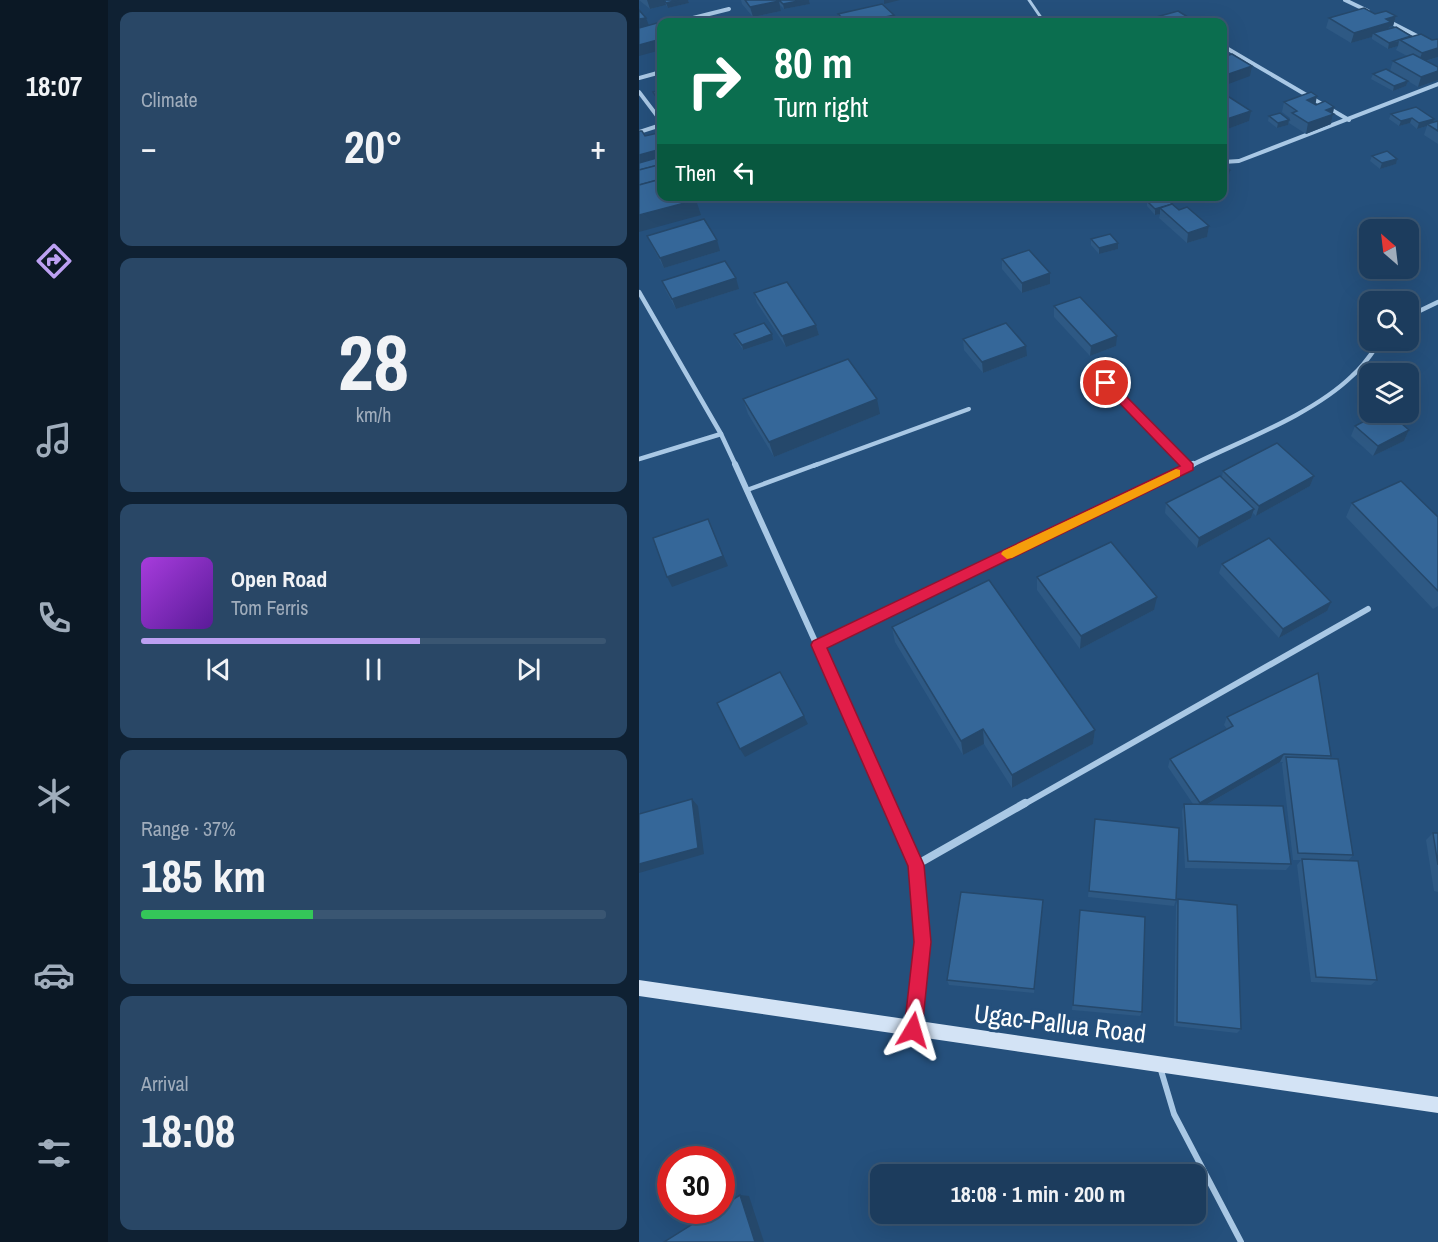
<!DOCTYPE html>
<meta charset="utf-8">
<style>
body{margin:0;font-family:"Archivo Narrow",sans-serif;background:#294766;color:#f1f3f6;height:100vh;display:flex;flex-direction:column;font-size:22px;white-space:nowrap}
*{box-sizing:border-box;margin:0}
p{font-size:20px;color:#a0adbc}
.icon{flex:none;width:33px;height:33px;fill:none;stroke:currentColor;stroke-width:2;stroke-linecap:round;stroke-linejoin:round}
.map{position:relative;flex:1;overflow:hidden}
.drawer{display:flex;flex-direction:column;gap:12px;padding:12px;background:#0f2133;width:531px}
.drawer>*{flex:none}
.banner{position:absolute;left:18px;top:18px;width:570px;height:183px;border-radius:12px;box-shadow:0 6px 24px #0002,0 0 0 2px #3a5672;background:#0b6e4f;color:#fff;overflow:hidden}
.needle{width:39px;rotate:332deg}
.fabs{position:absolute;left:720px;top:219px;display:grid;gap:12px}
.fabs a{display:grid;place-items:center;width:60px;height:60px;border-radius:12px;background:#1c3c5d;box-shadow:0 6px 24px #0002,0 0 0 2px #3a5672;font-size:30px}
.speed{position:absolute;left:18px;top:1146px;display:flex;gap:12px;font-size:30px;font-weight:700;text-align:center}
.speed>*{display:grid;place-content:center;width:78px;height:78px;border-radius:50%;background:#1c3c5d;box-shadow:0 6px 24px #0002,0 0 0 2px #3a5672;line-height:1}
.speed .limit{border:9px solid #d22;background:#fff;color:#111}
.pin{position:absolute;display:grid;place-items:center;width:51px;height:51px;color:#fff;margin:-26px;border:3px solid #fff;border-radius:50%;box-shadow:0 2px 6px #0007}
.me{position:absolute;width:66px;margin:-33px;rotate:7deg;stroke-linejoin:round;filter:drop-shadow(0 0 4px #0008)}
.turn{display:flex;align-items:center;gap:21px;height:126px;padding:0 18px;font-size:27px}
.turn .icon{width:78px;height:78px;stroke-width:2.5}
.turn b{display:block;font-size:42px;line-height:51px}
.then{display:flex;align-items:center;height:57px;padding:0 18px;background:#0003;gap:12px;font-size:22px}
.big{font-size:45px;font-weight:800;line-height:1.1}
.drawer .widget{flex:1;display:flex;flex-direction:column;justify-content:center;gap:9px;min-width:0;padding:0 21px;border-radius:12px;background:#294766}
.drawer .dial{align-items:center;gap:0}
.dial b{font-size:78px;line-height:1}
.song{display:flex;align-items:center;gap:18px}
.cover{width:72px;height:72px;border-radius:9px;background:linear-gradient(135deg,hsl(280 70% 55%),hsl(270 70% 35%))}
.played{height:6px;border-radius:3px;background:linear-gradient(90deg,#bca0f2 60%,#3a5672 60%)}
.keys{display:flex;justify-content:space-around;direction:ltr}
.heat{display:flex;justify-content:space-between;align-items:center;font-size:33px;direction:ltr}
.charge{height:9px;border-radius:4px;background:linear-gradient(90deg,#34c759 37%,#3a5672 0)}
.trip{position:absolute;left:231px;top:1164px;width:336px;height:60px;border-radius:12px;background:#1c3c5d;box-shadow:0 6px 24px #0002,0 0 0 2px #3a5672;font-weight:800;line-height:60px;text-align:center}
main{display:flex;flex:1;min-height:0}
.dock{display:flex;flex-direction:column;width:108px;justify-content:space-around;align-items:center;background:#0b1825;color:#a0adbc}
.dock .icon{width:42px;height:42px}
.dock .selected{color:#bca0f2}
.dock b{font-size:27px;color:#f1f3f6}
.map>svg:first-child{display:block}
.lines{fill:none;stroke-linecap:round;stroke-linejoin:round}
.lane-far3{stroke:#a9c8e5;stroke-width:3}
.lane-far2{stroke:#a9c8e5;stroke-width:4}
.lane-far1{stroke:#a9c8e5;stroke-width:4.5}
.lane{stroke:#a9c8e5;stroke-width:6}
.street-far3{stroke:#a9c8e5;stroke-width:4}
.street-far2{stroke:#a9c8e5;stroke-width:4.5}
.street-far1{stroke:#a9c8e5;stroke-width:6}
.street{stroke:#a9c8e5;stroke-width:8}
.secondary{fill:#d3e3f5;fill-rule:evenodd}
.wall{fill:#2e5984}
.shaded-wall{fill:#25486b}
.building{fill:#356799;stroke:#25486b;stroke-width:1.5}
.route{fill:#e11d48;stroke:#92132f;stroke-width:1.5}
.slow{fill:#f59e0b}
.labels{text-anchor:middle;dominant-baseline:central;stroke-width:6;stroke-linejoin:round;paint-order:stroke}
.near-street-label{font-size:26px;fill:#fff;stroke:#25507c}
</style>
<main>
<nav class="dock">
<b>18:07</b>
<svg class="icon selected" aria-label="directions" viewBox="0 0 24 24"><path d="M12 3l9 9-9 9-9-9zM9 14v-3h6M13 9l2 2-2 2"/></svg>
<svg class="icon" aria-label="music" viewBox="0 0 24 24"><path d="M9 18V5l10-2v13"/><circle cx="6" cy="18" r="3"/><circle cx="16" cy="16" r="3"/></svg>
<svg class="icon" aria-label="phone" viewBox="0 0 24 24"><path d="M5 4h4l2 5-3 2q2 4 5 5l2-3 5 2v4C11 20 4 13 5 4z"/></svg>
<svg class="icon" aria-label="climate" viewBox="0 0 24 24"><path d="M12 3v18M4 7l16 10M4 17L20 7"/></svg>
<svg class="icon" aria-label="car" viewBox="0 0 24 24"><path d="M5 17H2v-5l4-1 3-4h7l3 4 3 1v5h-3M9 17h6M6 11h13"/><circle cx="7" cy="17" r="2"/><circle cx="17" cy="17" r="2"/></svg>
<svg class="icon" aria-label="filters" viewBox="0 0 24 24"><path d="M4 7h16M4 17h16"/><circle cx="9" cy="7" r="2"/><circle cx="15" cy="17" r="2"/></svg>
</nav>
<section class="drawer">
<div class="widget"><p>Climate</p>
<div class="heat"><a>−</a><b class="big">20°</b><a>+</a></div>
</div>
<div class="widget dial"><b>28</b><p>km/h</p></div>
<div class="widget">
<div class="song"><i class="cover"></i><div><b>Open Road</b><p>Tom Ferris</p></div></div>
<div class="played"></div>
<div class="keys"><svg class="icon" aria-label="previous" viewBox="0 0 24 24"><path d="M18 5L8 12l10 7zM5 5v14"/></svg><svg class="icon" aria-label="pause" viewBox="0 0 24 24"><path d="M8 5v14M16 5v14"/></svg><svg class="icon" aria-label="next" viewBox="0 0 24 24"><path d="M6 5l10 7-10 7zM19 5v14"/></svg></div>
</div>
<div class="widget"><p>Range · 37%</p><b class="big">185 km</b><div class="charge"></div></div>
<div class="widget"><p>Arrival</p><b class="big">18:08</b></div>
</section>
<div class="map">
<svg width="799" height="1242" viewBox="0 0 799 1242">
<rect width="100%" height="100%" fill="#25507c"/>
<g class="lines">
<path class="lane-far3" d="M390,0L405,22"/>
<path class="lane-far2" d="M174,466L330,409"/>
<path class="lane-far1" d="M108,490L179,464"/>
<path class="lane" d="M521,1067L535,1114L602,1242"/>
<g class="street-far3">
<path d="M706,0L729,11"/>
<path d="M749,21L782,38"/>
<path d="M38,22L90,9"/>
<path d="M584,46L710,120"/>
<path d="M0,78L22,72"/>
<path d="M0,92L22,121"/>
<path d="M0,132L22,125"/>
<path d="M584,162L600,161L799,84"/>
</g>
<g class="street-far2">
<path d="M0,292L82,434L97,466"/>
<path d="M770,316L799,302"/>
<path d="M467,383L549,466"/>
<path d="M0,459L82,434"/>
<path d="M551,466C601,441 673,415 713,376C725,366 733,353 742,340"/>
</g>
<g class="street-far1">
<path d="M96,464L250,805"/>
<path d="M547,464L550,467"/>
<path d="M179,645L554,464"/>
<path d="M384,805L729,609"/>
</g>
<g class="street">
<path d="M249,803L277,865L284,942L274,1026"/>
<path d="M277,865L386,803"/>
</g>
<path class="secondary" d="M0,980L799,1097V1113L0,996Z"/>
</g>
<g class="wall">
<path d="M0,0H49L50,3L29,8L27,5L11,9Z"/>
<path d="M102,0H170L171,4L145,9L141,5L142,11L114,17L103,4Z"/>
<path d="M199,14L255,15L256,22H201Z"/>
<path d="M736,14L757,16L754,26L750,27V29L772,36L793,40L799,39V57L787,61L799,67V80L779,87L769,81L767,86L754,91L732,79L734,74L751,71L754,61L768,56L757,50L759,46L749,49L733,39V37L712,43L687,28L690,18Z"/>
<path d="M22,90V110L18,102L14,92Z"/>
<path d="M584,96L610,121L586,130L584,128Z"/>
<path d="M645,102L695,107L692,124L667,134L650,123L651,118L643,112Z"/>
<path d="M752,114L794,123L799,121V144L785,135L788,126L778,129L771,123L760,126L750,119Z"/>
<path d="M630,116L650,120L649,125L638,128L629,121Z"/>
<path d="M733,156L757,164L741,169L731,161Z"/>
<path d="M508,201L534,205L540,210L570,226L568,237L548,243L520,218L521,214L516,215L508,206Z"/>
<path d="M8,236L81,251L25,268L13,246Z"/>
<path d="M452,239L479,243V249L460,254L452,245Z"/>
<path d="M363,259L411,284L383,293L363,269Z"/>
<path d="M23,281L100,289L37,309L27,291Z"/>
<path d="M115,293L177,325L180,335L147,347L118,303Z"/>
<path d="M415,306L477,346L451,356L415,317Z"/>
<path d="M95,334L134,340L104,350L97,339Z"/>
<path d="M324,339L388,356L344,373L325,350Z"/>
<path d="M104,399L241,414L135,457L109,414Z"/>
<path d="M716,426L770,430L765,441L734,456L712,436Z"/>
<path d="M584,471L675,476L671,486L617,516L614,513L612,518L558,548L526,513L527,503L583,477Z"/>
<path d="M713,503L799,517V606L794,609L707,517Z"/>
<path d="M583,564L688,611L640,638L580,573Z"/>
<path d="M398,577L515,610L441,649L398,590Z"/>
<path d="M253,627L456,730L454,744L373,788L345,744L324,755L256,642Z"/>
<path d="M588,717L692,756L691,758L714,855L709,861L738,980L732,985L672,982L658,865L662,860H654L643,764L644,762H641L567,805L652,864L647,870L546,868L543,811L545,804H554L529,767L531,759L588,729L585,725Z"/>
<path d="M455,826L537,900L535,906L449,897Z"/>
<path d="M794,833H799V892L795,891L787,840Z"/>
<path d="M539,899L602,1029L598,1033L535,1026L537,905Z"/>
<path d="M404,900L395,993L310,985L308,980Z"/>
<path d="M440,916L503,1012L501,1016L433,1010Z"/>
</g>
<g class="shaded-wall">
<path d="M8,0H25L27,5L11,9Z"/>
<path d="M39,0H49L50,3L29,8L27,3Z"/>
<path d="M164,0H170L171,4L145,9L144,4Z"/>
<path d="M245,0H261L245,4Z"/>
<path d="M140,1L142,11L114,17L111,7Z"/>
<path d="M255,15L256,22H225Z"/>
<path d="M757,16L754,26L750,27L749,32L734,33L733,37L712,43L715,33L747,19Z"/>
<path d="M7,18L11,28L0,30V19Z"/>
<path d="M22,39V50L0,56V45Z"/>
<path d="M760,41L759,46L749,49L750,43Z"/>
<path d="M799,48V57L779,63L783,53Z"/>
<path d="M613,66L611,76L584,86V76Z"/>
<path d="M799,71V80L779,87L782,77Z"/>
<path d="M769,81L767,86L754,91L755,86Z"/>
<path d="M678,96L676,107L668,100Z"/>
<path d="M695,107L692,124L667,134L669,123L687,110Z"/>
<path d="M612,111L610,121L586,130L588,119Z"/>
<path d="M773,118L771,123L760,126L762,121Z"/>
<path d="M795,119L793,125L788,124V126L778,129L780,123Z"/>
<path d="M650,120L649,125L638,128L639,123Z"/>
<path d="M22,149V160L0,166V155Z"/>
<path d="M758,159L757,164L741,169L743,163Z"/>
<path d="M591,170L590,175L584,178V173Z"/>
<path d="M57,200L62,215L0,232V215Z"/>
<path d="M521,208V214L516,215V209Z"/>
<path d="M570,226L568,237L548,243L549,233Z"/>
<path d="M78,240L81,251L25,268L21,258Z"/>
<path d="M479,243V249L460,254V248Z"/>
<path d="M411,273V284L383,293V283Z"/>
<path d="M97,278L100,289L37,309L33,299Z"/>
<path d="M177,325L180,335L147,347L143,336Z"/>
<path d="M133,334L134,340L104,350L103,345Z"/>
<path d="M478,336L477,346L451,356L452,346Z"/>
<path d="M387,346L388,356L344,373L343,362Z"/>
<path d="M238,399L241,414L135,457L130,442Z"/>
<path d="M770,430L765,441L734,456L739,446Z"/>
<path d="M675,476L671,486L617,516L620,506Z"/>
<path d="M615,509L612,518L558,548L560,538Z"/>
<path d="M69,519L89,566L33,587L28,577Z"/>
<path d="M518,597L515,610L441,649L442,636Z"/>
<path d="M692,602L688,611L640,638L644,629Z"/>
<path d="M165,716L169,724L106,757L101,749Z"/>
<path d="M344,729L345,744L324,755L322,741Z"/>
<path d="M456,730L454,744L373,788V775Z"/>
<path d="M645,754L641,762L558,810L561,803Z"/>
<path d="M53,799L59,806L65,854L0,873V864Z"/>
<path d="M101,1195L110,1196L125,1242H116Z"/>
</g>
<g class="building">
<path d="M25,0H39L27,3Z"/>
<path d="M106,0H140V1L111,7Z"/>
<path d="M140,0H164L144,4Z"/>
<path d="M243,4L255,15L225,22H208L199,14Z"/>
<path d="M725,8L736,14L747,11L757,16L747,19L752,22L715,33L690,18Z"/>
<path d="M0,10L7,18L0,19Z"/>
<path d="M539,11L557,22H504L503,21Z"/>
<path d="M18,23L22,28V39L0,45V28Z"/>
<path d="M757,27L772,36L750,43L734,33Z"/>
<path d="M782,34L793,40L799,39V48L783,53L761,40Z"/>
<path d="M593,54L613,66L584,76V57Z"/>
<path d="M774,54L799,67V71L782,77L754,61Z"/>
<path d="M747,69L769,81L755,86L734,74Z"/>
<path d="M22,90V105L14,92Z"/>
<path d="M672,92L678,96L668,100L677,105L686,101L695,107L687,110L695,114L669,123L653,113L658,111L645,102Z"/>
<path d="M587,95L612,111L588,119L584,116V96Z"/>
<path d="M777,107L795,119L780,123L773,118L762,121L752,114Z"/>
<path d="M641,113L650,120L639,123L630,116Z"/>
<path d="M799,121V131L788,124Z"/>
<path d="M0,131H3L6,136L19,133L22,138V149L0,155Z"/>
<path d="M748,151L758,159L743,163L733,156Z"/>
<path d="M21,157L22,159V166H20L19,165L0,170V163Z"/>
<path d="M584,164L591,170L584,173Z"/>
<path d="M19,165L22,170V179L0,185V170Z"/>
<path d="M22,179V196H55L57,200L0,215V185Z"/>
<path d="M524,196H526L534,205L533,204L516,209L508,201Z"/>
<path d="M533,204L540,210L548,207L570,226L549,233L521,208Z"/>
<path d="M65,219L78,240L21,258L8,236Z"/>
<path d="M471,234L479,243L460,248L452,239Z"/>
<path d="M390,250L411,273L383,283L363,259Z"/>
<path d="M86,261L97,278L33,299L23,281Z"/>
<path d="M148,282L177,325L143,336L115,293Z"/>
<path d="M441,297L478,336L452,346L415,306Z"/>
<path d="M125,323L133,334L103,345L95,334Z"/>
<path d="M367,323L387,346L343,362L324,339Z"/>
<path d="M209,359L238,399L130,442L104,399Z"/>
<path d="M743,412H749L770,430L739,446L716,426Z"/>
<path d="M638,443L675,476L620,506L584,471Z"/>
<path d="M581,476L615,509L560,538L527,503Z"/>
<path d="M762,481L799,517V591L713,503Z"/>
<path d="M69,519L84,556L28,577L14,538Z"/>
<path d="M630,538L692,602L644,629L583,564Z"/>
<path d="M472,542L518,597L442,636L398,577Z"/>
<path d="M350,580L456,730L373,775L344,729L322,741L253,627Z"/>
<path d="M141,672L165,716L101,749L78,703Z"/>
<path d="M679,673L692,756L645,754L561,803L531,759L594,726L588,717Z"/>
<path d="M647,757L699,759L714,855L659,853Z"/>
<path d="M53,799L59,848L0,864V814Z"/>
<path d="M545,804L644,806L652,864L549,861Z"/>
<path d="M456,819L540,828L537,900L450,891Z"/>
<path d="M794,833H799V865Z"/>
<path d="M663,859L719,861L738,980L677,977Z"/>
<path d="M322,892L404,900L395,989L308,980Z"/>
<path d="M539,899L598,905L602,1029L538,1022Z"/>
<path d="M441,910L506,917L503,1012L434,1005Z"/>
<path d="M101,1195L116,1242H25L76,1210H82V1207Z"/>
</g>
<path class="route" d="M467,379L471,380L554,464V470L188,648L285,865L292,942L283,1030L280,1036L274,1039L267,1036L265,1030L275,942L269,866L172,645L174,641L541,466L463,385V380Z"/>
<path class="slow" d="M537,469L541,470V476L373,558L368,559L362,554L364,551Z"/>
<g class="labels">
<g class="near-street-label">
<text transform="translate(421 1023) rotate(7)">Ugac-Pallua Road</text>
</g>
</g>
</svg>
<div class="fabs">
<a><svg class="needle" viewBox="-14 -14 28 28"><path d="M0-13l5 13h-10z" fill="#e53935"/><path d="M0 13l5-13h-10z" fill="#a0adbc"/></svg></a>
<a><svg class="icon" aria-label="search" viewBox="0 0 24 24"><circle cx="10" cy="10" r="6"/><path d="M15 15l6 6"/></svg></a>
<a><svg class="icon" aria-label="layers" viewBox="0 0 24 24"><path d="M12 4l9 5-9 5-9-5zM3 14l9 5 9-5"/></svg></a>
</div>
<div class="speed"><div class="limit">30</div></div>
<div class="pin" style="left:467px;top:383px;background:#d93025"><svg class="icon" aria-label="arrive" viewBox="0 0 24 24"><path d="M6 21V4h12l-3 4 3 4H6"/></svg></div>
<svg class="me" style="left:274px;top:1030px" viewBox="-20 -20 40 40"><path d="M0-17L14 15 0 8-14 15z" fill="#e11d48" stroke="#fff" stroke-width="4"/></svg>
<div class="trip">18:08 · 1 min · 200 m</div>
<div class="banner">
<div class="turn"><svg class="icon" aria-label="right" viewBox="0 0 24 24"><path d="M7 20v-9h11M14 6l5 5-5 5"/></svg><div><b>80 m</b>Turn right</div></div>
<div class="then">Then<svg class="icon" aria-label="left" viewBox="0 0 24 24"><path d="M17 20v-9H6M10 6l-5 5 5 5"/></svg></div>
</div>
</div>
</main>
